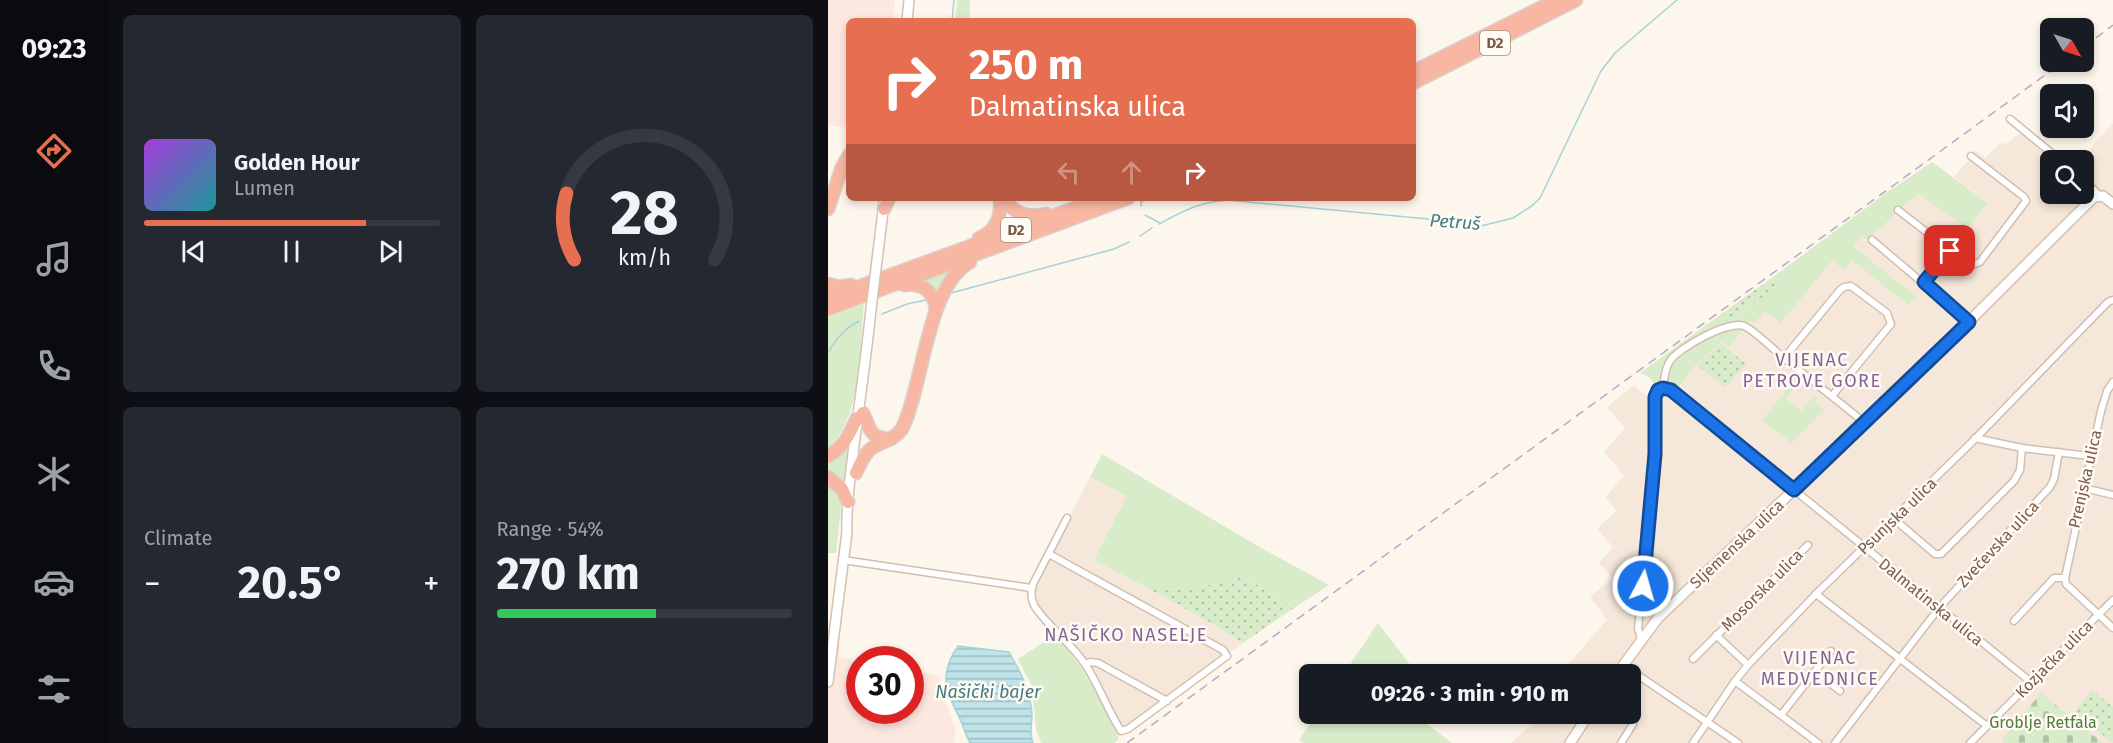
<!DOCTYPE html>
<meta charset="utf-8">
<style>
body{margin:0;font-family:"Fira Sans",sans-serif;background:#242831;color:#f1f3f6;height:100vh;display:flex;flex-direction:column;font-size:22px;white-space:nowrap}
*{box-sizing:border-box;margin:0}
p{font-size:20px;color:#9ea1a6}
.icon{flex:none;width:33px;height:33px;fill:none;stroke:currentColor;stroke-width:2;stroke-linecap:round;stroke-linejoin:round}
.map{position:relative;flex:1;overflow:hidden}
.panel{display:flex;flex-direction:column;gap:15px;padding:15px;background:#0d0f14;width:720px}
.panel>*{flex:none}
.hud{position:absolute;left:18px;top:18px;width:570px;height:183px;border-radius:9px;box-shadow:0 3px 9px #0003;background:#e76f51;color:#fff;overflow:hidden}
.needle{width:39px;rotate:129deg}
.fabs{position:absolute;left:1212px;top:18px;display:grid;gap:12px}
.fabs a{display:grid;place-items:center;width:54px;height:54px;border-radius:9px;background:#171b24;box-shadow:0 3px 9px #0003;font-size:30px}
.speed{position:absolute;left:18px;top:646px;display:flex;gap:12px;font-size:30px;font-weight:700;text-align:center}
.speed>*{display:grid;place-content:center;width:78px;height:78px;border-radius:50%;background:#171b24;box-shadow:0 3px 9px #0003;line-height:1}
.speed .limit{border:9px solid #d22;background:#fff;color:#111}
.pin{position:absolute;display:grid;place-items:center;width:51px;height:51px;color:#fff;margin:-26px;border-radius:12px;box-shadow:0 3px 9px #0006}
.me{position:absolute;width:66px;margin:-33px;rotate:6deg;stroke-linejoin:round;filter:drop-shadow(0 0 4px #0008)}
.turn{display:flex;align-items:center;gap:21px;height:126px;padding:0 24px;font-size:27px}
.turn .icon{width:78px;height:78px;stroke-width:2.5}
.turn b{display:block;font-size:42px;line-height:51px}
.lanes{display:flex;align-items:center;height:57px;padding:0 24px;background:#0003;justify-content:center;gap:30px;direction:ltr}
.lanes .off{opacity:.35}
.big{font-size:45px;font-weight:700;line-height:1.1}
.panel .tile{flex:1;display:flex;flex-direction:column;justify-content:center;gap:9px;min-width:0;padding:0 21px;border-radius:9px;background:#242831}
.panel .dial{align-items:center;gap:0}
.dial svg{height:156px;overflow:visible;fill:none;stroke:#363941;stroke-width:7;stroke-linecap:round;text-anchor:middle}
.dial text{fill:#f1f3f6;stroke:none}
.song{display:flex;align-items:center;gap:18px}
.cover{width:72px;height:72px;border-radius:9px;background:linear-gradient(135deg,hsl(280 70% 55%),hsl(180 70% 35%))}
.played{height:6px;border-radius:3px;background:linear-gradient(90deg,#e76f51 75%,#363941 75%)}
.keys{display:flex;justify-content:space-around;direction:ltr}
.heat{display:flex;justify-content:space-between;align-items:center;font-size:33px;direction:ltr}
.charge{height:9px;border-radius:4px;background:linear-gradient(90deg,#34c759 54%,#363941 0)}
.panel .tiles{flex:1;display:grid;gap:15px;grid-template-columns:repeat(2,1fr)}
.trip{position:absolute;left:471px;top:664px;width:342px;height:60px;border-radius:9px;background:#171b24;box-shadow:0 3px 9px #0003;font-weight:700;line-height:60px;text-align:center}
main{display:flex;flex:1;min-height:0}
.tabs{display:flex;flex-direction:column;width:108px;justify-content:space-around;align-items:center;background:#090b0e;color:#9ea1a6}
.tabs .icon{width:42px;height:42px}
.tabs .selected{color:#e76f51}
.tabs b{font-size:27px;color:#f1f3f6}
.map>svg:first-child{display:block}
.residential{fill:#f5e8da}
.commercial{fill:#fde8e0}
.grass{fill:#d8ecc9}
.cemetery{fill:url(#cemetery-stones)}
.park{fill:url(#park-dots)}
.water{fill:url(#water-rules);stroke:#a5d3da;stroke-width:1.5}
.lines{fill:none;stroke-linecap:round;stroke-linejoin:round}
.stream{stroke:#a5d3da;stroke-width:1.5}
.street-casing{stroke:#d1beb0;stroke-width:9}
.secondary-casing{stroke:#d6c0b0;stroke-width:12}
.highway-casing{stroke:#dad1cd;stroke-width:15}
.street{stroke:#fff;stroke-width:6}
.secondary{stroke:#fff;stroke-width:9}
.highway{stroke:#f7b7a3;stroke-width:12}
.rail{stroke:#b9a8c9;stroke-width:1.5;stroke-dasharray:9 6;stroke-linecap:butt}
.secondary-bridge-casing{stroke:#d6c0b0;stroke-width:12;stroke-linecap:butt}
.secondary-bridge{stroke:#fff;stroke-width:9}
.route-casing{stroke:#114b97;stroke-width:15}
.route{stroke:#1a73e8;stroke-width:10}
.labels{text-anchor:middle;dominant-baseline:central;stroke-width:5;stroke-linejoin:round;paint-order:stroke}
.shield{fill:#fffaf3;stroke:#a28b7f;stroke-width:1.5}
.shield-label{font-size:15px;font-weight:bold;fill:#7a5c4d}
.street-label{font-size:16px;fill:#7a5c4d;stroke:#fffaf3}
.park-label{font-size:16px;fill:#537a41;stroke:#fffaf3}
.water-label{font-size:18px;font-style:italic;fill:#437c86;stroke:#fffaf3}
.neighbourhood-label{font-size:18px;letter-spacing:1.5px;fill:#846695;stroke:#fffaf3}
</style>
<main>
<nav class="tabs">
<b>09:23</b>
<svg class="icon selected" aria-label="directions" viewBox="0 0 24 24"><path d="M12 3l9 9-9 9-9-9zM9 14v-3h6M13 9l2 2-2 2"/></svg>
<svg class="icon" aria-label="music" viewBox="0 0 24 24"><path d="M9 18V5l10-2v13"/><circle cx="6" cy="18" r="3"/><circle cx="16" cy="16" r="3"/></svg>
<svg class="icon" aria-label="phone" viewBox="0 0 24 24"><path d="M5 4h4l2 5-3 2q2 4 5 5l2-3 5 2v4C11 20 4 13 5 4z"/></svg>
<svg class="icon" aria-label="climate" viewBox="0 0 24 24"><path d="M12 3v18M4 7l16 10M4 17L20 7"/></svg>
<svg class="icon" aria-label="car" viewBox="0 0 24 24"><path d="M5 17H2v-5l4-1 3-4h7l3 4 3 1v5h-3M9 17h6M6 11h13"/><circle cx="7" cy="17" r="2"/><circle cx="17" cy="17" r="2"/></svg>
<svg class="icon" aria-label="filters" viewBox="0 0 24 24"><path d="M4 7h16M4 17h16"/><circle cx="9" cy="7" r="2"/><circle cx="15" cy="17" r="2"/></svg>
</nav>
<section class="panel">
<div class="tiles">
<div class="tile">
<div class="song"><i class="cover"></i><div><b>Golden Hour</b><p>Lumen</p></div></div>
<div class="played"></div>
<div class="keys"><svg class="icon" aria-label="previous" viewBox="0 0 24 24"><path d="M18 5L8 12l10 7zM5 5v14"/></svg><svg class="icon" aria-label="pause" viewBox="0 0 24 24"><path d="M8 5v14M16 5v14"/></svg><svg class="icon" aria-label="next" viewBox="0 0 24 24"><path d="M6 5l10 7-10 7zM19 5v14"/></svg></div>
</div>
<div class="tile dial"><svg viewBox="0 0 100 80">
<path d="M14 69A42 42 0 1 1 86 69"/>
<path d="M14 69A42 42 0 0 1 10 35" stroke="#e76f51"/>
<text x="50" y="56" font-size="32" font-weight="700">28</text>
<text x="50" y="72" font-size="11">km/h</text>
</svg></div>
<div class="tile"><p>Climate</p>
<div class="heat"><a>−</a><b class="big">20.5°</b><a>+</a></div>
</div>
<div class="tile"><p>Range · 54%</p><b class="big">270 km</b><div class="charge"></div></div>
</div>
</section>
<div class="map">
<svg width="1285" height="743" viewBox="0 0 1285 743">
<defs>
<pattern id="cemetery-stones" width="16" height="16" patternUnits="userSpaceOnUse" patternTransform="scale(1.5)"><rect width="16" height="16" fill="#d8ecc9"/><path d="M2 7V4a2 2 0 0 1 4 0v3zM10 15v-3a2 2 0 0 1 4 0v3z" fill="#b4c2a5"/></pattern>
<pattern id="park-dots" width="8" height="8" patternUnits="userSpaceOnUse" patternTransform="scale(1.5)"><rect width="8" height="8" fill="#d8ecc9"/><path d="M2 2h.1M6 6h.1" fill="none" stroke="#b4c2a5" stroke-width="1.8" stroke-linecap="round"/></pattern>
<pattern id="water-rules" width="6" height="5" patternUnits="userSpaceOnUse" patternTransform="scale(1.5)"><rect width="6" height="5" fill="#bfe3e8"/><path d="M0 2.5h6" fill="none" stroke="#a0bbbe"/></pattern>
</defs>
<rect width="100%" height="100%" fill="#fdf6ec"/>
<g class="residential">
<path d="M1285,123V743H683L715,714H802V675H745L739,665L779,620L762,597L784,578L771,563L785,547L769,529L788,511L777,497L796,476L776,452L797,428L779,407L806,385L819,397L834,383L850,389L867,366L894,342L901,347L923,321L936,311L953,323L1004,261L1017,271L1025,246L1036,236L1040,240L1090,193L1139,229L1160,203L1126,177L1148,151L1157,158L1173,142L1177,145L1199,127L1240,160H1222V194H1256V160H1251Z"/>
<path d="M262,477L300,496L266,560L378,620L415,643L295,728L267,677L236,635L212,610L207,602L206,594L208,583Z"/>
</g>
<g class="commercial">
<path d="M0,0H67L64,21H21V128L0,125Z"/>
<path d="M0,641L12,643L11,657L31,661L32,711H82L83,670L111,676L113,690L128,731L126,743H0Z"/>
</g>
<g class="grass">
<path d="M129,0H142V21H127Z"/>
<path d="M1104,162L1160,203L1139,229L1090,193L1040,240L1035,237L1025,246L1088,297L1080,305L1024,260L1017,271L1004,261L953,323L936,311L927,323L922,321L901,347L894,342L867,366L849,389L834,383L827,387C823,375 821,378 812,373L892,315L900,323L950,285L945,277L1061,191Z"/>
<path d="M136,262L111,299L87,280Z"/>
<path d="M36,304C32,344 34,421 0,447V317Z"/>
<path d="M968,379L971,382L958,398L973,411L986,395L990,398L987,403L996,410L964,443L934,420Z"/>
<path d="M25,438L19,491L0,474V458Z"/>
<path d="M274,454L435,549L501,585L466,608L415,576L363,590L321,589L266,560L299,496L262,477Z"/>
<path d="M0,481L14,499L8,553H0Z"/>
<path d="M550,623L590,675H515Z"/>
<path d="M227,635C257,668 273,697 291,739L286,743H213L208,730L204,686L190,659Z"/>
<path d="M489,714H588V716L624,743H476L471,740Z"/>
</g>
<path class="cemetery" d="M1213,693L1275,743H1176L1173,741Z"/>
<g class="park">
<path d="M945,277L950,285L900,323L892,315Z"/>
<path d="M893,344L918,364L897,387L869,365Z"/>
<path d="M415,576L466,608L415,643L378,620L321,589L363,590Z"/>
<path d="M1264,690L1285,707V743L1246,713Z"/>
</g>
<path class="water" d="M130,646L181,652C193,673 202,689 204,714C204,724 201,733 205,743H142C138,736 136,729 133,721C119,692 109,676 130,646Z"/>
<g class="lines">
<g class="stream">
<path d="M124,21L126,0"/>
<path d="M313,206V202L320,198"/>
<path d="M317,215L332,223"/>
<path d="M331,224C357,210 369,203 399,200L600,219L653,226L685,218L705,205L712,198L773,71L787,53L849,0"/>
<path d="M312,236L324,228"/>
<path d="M123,293L286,249L301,242"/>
<path d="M54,314L79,304L98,300"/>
<path d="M1,351C9,338 17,328 31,321"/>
</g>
<defs>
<g id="street">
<path d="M1182,119L1232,160"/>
<path d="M1256,180L1271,195"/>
<path d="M1070,210L1137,262L1144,265L1152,262L1198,201L1196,197L1143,156"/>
<path d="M1044,240L1141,322"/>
<path d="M1096,282L1122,251"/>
<path d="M1285,382L1279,391L1273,411L1237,578L1238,584L1285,628"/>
<path d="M835,388L843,390L1203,682"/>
<path d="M835,388C836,379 837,368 842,361C850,348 901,320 916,326C926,330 946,350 956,358"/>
<path d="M1004,396L1063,324L1059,313L1023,286L1016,287L1012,290L956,358C983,380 1010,401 1037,423"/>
<path d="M1147,438L1194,448L1262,456"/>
<path d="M1256,488L1285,495"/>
<path d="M1066,519L1107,554H1113L1186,481L1192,470L1194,448"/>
<path d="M221,554L395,650L399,656L300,729L293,731C279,709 271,685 257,664C244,644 224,630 210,611C203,603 202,594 205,584L239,518"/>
<path d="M15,560L203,588"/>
<path d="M988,594L1159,726"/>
<path d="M1186,621L1226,578H1237"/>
<path d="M888,635L920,665"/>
<path d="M813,638L810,629L827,454V397L830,390L835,388"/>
<path d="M865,659L980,545"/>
<path d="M258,664L262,662L270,663L339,701"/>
<path d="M795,665L910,743"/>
<path d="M987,671L1012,691"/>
<path d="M907,681L990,743"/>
<path d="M953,715L1003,651"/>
<path d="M793,743L805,724L804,718L798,714"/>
<path d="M865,743L907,681L920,665L988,594L1144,442L1280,302L1285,300"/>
<path d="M1007,743L1111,608L1222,487L1226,479L1231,452"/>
<path d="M1142,743L1285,600"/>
</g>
<g id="secondary">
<path d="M79,21L81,0"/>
<path d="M49,260L56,203"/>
<path d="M788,675L830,618L1083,379L1266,197L1275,196L1285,204"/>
<path d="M0,682L19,532C18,508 21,485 24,462C30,411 38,360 43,309"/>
<path d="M742,743L761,714"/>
</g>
<g id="highway">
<path d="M585,72L728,0"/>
<path d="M585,83L748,0"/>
<path d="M175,198C186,214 200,218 218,214"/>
<path d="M0,209L14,167L21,155"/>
<path d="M56,209L61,198"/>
<path d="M151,238C168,232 174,215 172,198"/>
<path d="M0,284L11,287L23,285"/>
<path d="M76,285C94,282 107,292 108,311"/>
<path d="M0,298L274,198"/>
<path d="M0,309L300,198"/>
<path d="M35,413C43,429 40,438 63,439"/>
<path d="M0,456C17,446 21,435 29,418"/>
<path d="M28,473C32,464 36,454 44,448C55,441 66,440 74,429C96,384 98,287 142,262"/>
<path d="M0,477L14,489L20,502"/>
</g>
</defs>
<use href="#street" class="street-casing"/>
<use href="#secondary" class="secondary-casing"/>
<use href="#highway" class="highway-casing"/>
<use href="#street" class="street"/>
<use href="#secondary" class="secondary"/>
<use href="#highway" class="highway"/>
<g class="rail">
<path d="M1256,47L1285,25"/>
<path d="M299,743L1235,62"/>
</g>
<defs>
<path id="secondary-bridge" d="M43,309L49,260"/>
</defs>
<use href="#secondary-bridge" class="secondary-bridge-casing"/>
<use href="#secondary-bridge" class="secondary-bridge"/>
</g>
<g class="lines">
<defs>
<path id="route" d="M815,586L827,454V397L830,390L835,388L843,390L966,490L1141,322L1096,282L1122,251"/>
</defs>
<use href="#route" class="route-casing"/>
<use href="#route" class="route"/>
</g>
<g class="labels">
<g class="shield">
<rect x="652" y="31" width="30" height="24" rx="4.5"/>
<rect x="173" y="218" width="30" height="24" rx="4.5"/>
</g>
<g class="shield-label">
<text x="667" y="43">D2</text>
<text x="188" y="230">D2</text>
</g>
<g class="street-label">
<text transform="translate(1257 479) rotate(-77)">Prenjska ulica</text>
<text transform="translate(1069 516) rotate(-44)">Psunjska ulica</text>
<text transform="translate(909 544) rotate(-43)">Sljemenska ulica</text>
<text transform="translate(1170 544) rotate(-47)">Zvečevska ulica</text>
<text transform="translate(934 590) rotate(-45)">Mosorska ulica</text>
<text transform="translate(1103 602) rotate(39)">Dalmatinska ulica</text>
<text transform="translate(1226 659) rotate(-45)">Kozjačka ulica</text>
</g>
<g class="park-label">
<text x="1215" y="722">Groblje Retfala</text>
</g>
<g class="water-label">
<text transform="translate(627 222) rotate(4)">Petruš</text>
<text x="160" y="692">Našički bajer</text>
</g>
<g class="neighbourhood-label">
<text x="984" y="360">VIJENAC<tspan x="984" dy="21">PETROVE GORE</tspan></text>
<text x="298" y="635">NAŠIČKO NASELJE</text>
<text x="992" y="658">VIJENAC<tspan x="992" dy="21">MEDVEDNICE</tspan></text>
</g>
</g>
</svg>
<div class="fabs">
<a><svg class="needle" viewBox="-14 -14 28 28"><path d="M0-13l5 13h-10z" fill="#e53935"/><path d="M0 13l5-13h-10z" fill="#9ea1a6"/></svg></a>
<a><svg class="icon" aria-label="sound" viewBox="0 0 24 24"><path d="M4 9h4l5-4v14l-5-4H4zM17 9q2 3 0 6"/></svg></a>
<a><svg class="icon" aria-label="search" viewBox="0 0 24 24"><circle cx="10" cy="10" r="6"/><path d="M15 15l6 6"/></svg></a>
</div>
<div class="speed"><div class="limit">30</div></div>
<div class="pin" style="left:1122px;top:251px;background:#d93025"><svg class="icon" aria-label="arrive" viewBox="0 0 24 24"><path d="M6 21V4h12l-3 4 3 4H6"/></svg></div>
<svg class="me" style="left:815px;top:586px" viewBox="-20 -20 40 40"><circle r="17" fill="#1a73e8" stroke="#fff" stroke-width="3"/><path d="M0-11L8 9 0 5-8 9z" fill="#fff"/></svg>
<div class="trip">09:26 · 3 min · 910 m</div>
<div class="hud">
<div class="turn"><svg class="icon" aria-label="right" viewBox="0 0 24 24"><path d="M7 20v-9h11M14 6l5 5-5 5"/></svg><div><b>250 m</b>Dalmatinska ulica</div></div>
<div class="lanes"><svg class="icon off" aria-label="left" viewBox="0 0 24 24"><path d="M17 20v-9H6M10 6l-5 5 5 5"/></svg><svg class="icon off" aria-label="ahead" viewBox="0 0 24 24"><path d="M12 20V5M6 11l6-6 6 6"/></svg><svg class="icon" aria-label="right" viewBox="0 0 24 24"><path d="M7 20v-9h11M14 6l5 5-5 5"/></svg></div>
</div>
</div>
</main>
